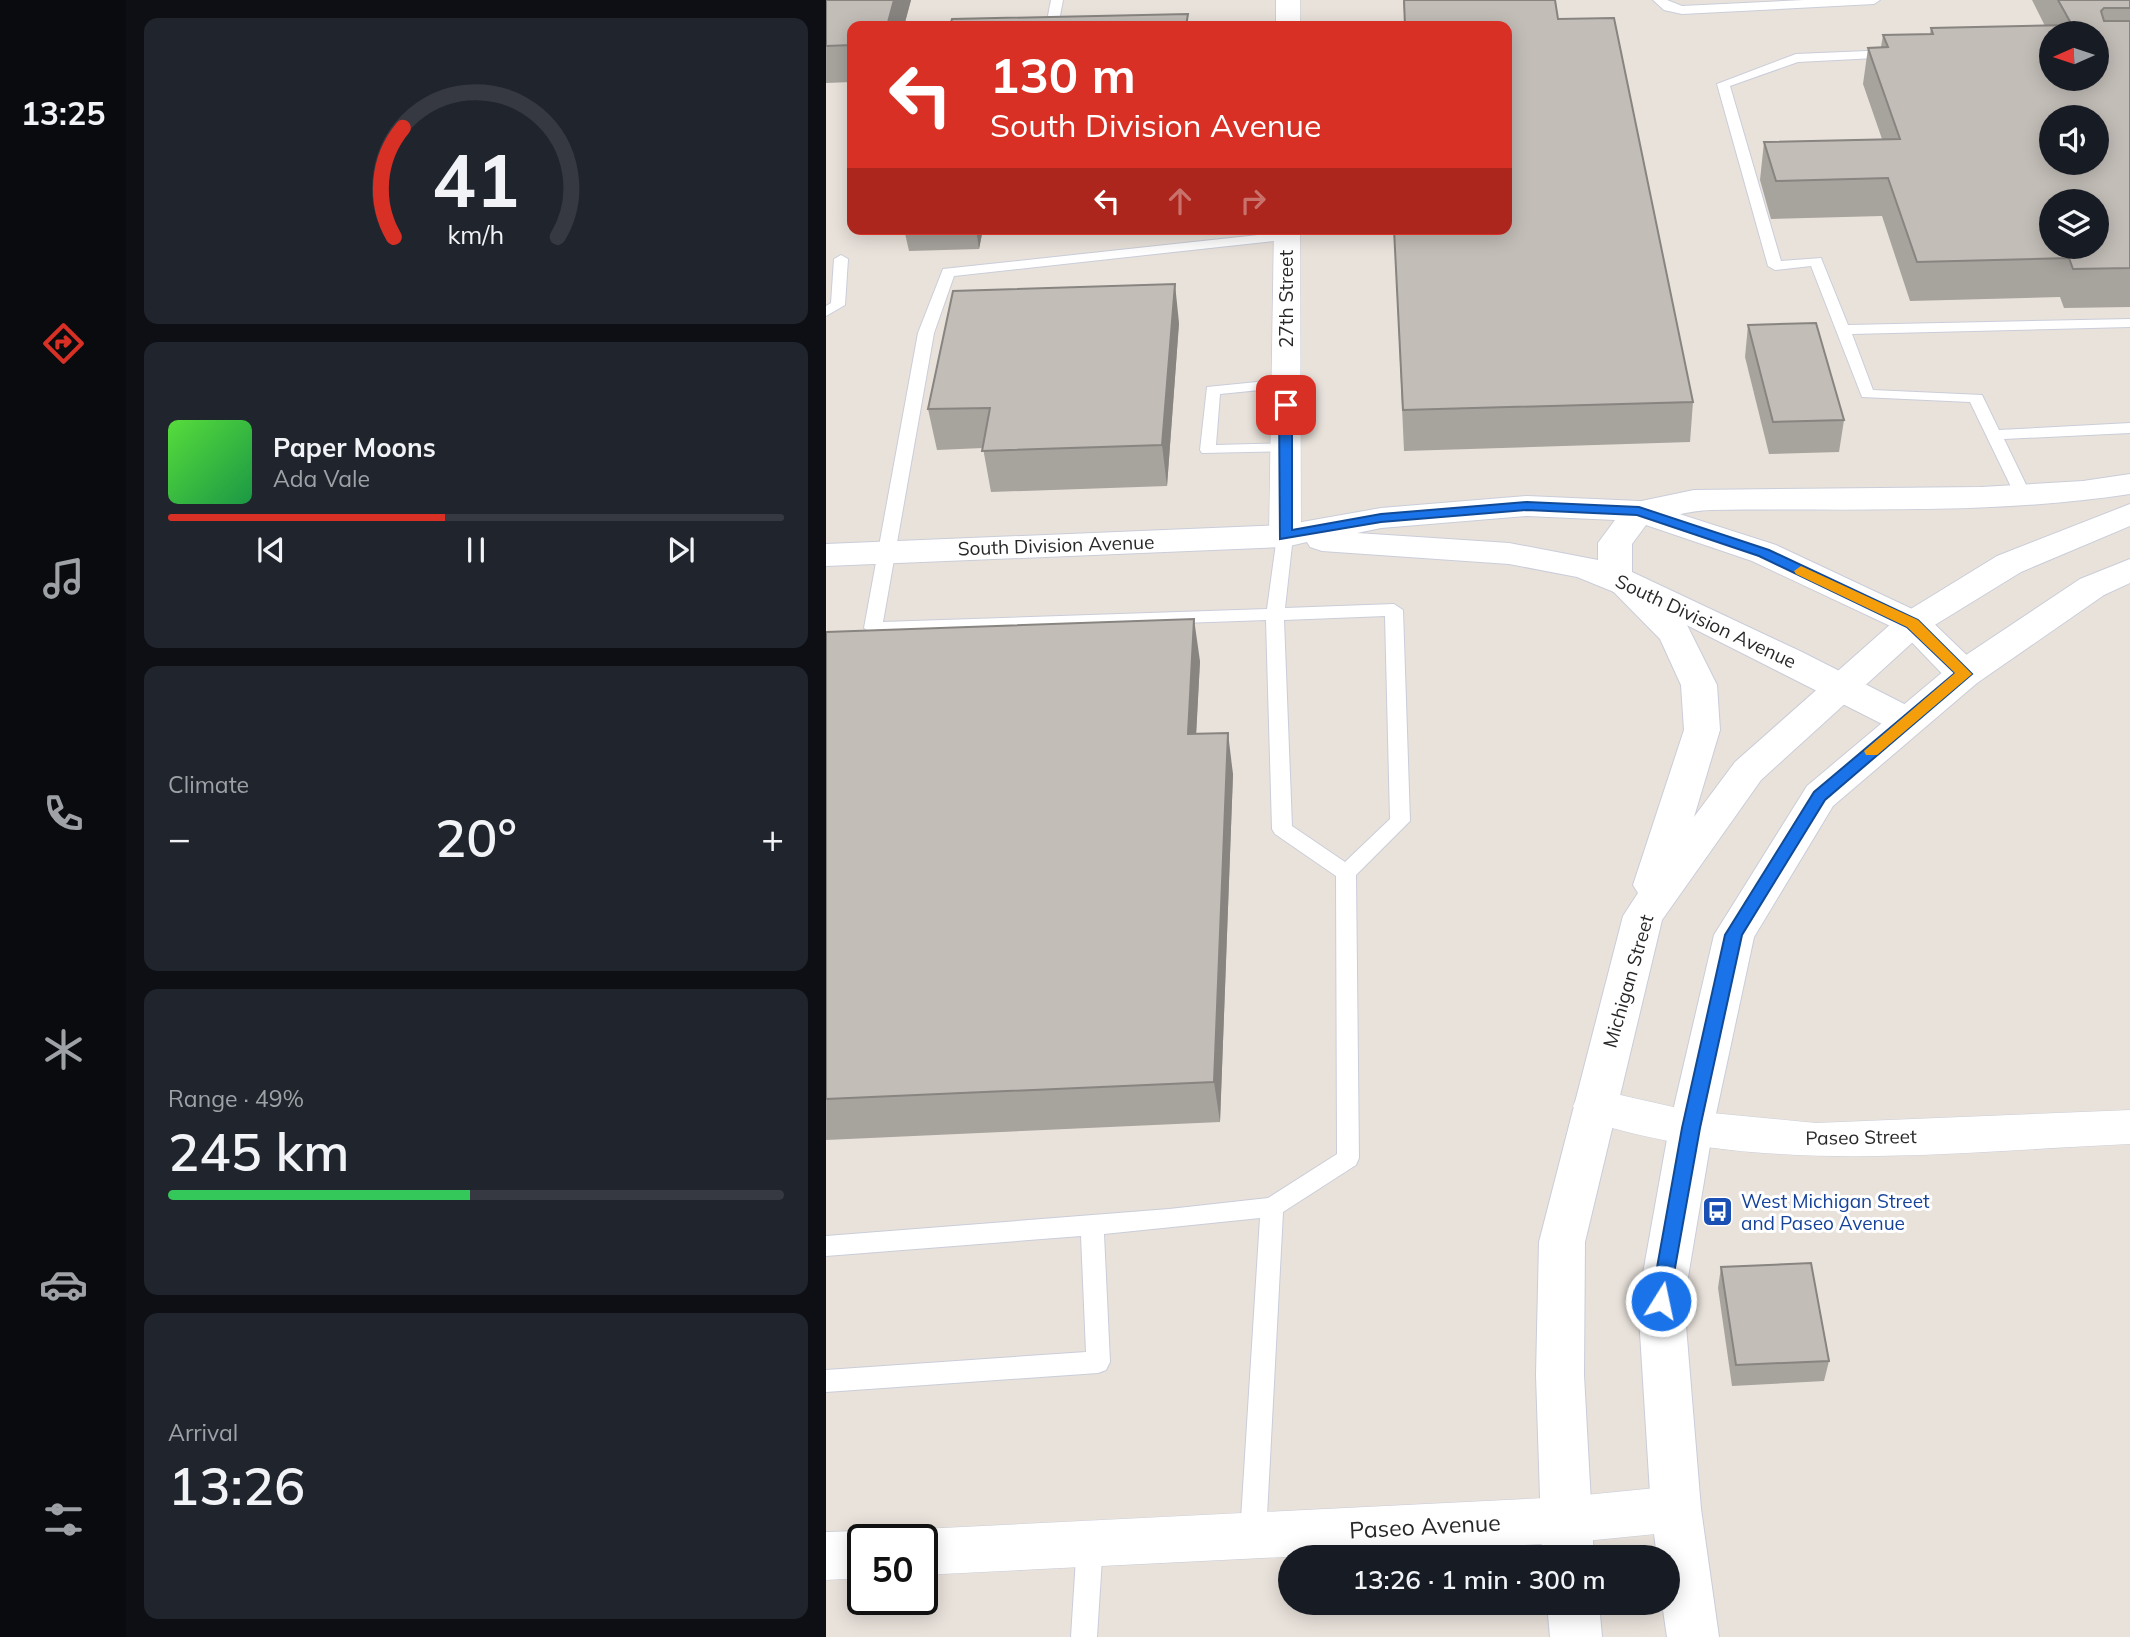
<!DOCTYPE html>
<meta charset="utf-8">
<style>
body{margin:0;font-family:Mulish,sans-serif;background:#20242c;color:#f1f3f6;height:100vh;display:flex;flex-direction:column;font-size:26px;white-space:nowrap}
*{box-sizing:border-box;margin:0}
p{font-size:23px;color:#9ea1a6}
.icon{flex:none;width:38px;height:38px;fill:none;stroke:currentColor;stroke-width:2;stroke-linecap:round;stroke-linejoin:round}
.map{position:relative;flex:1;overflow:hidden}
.panel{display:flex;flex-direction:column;gap:18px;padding:18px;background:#0d0f14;width:700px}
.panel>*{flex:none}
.banner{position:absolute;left:21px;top:21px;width:665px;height:214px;border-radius:14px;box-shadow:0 4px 18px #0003;background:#d93025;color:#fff;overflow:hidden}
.needle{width:46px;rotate:267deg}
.fabs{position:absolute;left:1213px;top:21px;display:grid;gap:14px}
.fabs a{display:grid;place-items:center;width:70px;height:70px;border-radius:50%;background:#171b24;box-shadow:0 4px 18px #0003;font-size:35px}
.speed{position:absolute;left:21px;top:1524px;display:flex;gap:14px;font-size:35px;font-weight:700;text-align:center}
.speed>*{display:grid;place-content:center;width:91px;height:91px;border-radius:50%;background:#171b24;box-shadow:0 4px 18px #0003;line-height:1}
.speed .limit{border:4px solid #111;border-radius:10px;background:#fff;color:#111}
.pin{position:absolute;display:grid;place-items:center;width:60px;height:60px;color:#fff;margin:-30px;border-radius:14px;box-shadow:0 4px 10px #0006}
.me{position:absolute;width:77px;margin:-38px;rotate:10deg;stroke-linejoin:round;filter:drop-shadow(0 0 5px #0008)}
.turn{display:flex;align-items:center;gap:24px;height:147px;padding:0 28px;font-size:32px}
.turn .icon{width:91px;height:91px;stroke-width:2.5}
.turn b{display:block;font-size:49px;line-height:60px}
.lanes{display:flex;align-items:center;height:66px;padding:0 28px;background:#0003;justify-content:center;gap:35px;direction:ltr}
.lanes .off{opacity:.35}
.big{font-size:52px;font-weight:600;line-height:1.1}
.panel .widget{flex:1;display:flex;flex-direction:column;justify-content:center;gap:10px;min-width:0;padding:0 24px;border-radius:14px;background:#20242c}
.panel .dial{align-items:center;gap:0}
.dial svg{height:182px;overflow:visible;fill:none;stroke:#363941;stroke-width:7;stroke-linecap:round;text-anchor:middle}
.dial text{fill:#f1f3f6;stroke:none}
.song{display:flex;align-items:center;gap:21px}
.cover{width:84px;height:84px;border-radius:10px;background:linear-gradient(135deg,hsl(110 70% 55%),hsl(140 70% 35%))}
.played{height:7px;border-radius:4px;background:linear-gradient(90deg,#d93025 45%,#363941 45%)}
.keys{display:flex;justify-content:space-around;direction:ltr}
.heat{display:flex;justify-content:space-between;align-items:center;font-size:38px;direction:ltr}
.charge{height:10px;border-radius:5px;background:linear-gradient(90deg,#34c759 49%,#363941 0)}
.trip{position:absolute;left:452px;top:1545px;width:402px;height:70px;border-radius:35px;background:#171b24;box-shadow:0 4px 18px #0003;font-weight:600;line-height:70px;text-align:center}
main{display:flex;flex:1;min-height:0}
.tabs{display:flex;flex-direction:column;width:126px;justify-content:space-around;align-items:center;background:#090b0e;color:#9ea1a6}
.tabs .icon{width:49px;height:49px}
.tabs .on{color:#d93025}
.tabs b{font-size:32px;color:#f1f3f6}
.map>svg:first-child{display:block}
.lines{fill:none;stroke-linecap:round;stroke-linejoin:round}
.service-casing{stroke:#cacdd9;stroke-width:2}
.minor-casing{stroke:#cacdd9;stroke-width:1}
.tertiary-casing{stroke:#cacdd9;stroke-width:2}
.secondary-casing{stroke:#cacdd9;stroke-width:2}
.service{fill:#fff;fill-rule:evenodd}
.minor{fill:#fff;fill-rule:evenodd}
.tertiary{fill:#fff;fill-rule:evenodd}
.secondary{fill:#fff;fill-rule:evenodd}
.wall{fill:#a7a39d}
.shaded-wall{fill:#888480}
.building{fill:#c2bdb7;stroke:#888480;stroke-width:2;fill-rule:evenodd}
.route{fill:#1a73e8;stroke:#114b97;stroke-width:2}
.slow{fill:#f59e0b}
.labels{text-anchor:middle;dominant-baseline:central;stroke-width:6;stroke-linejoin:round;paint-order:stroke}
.street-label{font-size:19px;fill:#282828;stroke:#fff}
.transit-label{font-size:19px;fill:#164399;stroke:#fff;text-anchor:start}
.near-street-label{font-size:23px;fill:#282828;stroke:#fff}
</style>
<main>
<nav class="tabs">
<b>13:25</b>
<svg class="icon on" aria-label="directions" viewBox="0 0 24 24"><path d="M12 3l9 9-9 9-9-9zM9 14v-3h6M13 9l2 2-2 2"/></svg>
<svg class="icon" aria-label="music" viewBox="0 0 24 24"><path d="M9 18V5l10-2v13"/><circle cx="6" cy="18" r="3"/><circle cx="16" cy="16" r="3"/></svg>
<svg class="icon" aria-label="phone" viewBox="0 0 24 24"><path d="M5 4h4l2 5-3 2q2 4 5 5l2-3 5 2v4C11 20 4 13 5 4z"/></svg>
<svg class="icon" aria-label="climate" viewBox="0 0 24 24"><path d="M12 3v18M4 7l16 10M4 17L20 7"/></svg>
<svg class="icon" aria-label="car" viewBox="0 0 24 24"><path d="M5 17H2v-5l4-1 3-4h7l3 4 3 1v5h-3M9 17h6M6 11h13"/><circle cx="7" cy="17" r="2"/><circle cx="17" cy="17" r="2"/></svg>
<svg class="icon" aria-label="filters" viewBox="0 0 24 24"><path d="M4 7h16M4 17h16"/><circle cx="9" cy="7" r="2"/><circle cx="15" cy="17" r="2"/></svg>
</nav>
<section class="panel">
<div class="widget dial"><svg viewBox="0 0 100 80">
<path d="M14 69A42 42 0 1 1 86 69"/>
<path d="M14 69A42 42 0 0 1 18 21" stroke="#d93025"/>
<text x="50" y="56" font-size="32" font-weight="700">41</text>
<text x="50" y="72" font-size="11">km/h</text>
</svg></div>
<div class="widget">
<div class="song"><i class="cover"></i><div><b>Paper Moons</b><p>Ada Vale</p></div></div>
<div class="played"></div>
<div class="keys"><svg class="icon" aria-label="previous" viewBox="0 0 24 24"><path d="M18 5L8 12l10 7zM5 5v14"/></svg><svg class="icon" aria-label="pause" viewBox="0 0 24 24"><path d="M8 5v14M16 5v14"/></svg><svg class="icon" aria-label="next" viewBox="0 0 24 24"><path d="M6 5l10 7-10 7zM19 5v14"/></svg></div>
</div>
<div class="widget"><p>Climate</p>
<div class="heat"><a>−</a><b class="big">20°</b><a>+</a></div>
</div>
<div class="widget"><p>Range · 49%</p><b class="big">245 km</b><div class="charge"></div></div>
<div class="widget"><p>Arrival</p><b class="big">13:26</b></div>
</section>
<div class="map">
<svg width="1304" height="1637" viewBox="0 0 1304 1637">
<rect width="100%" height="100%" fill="#e9e2db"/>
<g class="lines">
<defs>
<g id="service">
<path d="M225,0H237L232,26H220Z"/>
<path d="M827,0H841L856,6L978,0H1054L1048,4L856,14L838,10Z"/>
<path d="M1065,50L1071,54L1069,57L972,62L904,86L955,261L995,258L1022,325L1304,319V327L1026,334L1047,390L1156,395L1173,430L1304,423V433L1178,439L1205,495L1203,499H1191L1189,495L1144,402L1036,397L985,266L949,270L942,266L891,84L970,54Z"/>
<path d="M461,232L468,236L466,239L128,276L108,333L57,622L441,609L451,536L459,531L467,536L459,608L568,604L577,610L584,821L530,875L533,1158L530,1165L457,1212L440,1535L436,1544L427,1547L418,1544L414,1535L434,1218L278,1234L284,1362L280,1370L272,1373L0,1392V1370L260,1352L255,1236L0,1256V1236L343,1209L442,1198L511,1154L510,876L449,834L446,829L440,620L47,634L38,628L92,333L117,269ZM559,616L564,819L519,862L466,826L458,620Z"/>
<path d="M15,255L22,259L19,305L0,316V306L5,303L8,259Z"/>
<path d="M460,379L468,384L465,387L394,394L390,445L460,443L466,445L468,448L466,451L376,453L374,450L381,387Z"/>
<path d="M264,1530L273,1533L277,1542L271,1637H245L251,1542L255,1533Z"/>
</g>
<g id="minor">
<rect x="450" y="0" width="24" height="26"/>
<path d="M448,229H474L475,536L470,543L459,546L448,543L443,536Z"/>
<path d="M768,1089L865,1111L990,1123L1304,1110V1144C1122,1152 930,1177 753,1118L747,1106L753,1094Z"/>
<path d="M850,1486L867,1493L874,1509L867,1525L850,1532L739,1543L96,1575V1540H77L79,1535L96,1529L739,1497Z"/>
<path d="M37,1531L55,1540H37V1578L0,1580V1532Z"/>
</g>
<path id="tertiary" d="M701,496L813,501L950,545L1099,615L1151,665L1156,674L1151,683L1138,686L1125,683L1075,631L926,561L820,525L806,544V572L976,652L1094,712L1099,721L1094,730L1081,734L1068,730L825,607L751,577L683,564L496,551L484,547L481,542L459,547L0,566V544L459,525L555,508ZM701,516L789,520L772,543V560L683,543L531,533L555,528Z"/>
<g id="secondary">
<path d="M1304,474V494C1166,515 1024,508 885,510C858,510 827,525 801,518L796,511L801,504L868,490L1155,487L1257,481Z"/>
<path d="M1304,504V526L1195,572L1099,631L935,780L836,920L759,1242L758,1375L768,1558H716L710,1375L713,1242L797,916L812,893L807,885L858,730L855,685L834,639L772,576L777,568L789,565L801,568L861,625L891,685L894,730L868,817L909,762L1075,615L1171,556Z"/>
<path d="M1304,559V583L1278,595L1151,683L1007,806L928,937L887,1128L858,1301L875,1509L893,1637H841L836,1603H842V1558H831L825,1509L812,1301L843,1128L888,935L981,786L1125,665L1254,579Z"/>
<path d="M721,1603H773L776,1637H724Z"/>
</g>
</defs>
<use href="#service" class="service-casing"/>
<use href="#minor" class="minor-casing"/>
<use href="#tertiary" class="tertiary-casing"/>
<use href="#secondary" class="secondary-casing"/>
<use href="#service" class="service"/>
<use href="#minor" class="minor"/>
<use href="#tertiary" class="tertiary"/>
<use href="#secondary" class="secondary"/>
</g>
<g class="wall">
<path d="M0,0H85L78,26H26V82L0,83Z"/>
<path d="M577,0H729L732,19L867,402L864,442L578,451L568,229H681V26H579Z"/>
<path d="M1206,0H1304V307L1238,308L1234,297L1084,301L1056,216L945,219L934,180L938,142L1056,139L1037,84L1042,48L1055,47L1057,35L1104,34L1105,28L1219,26Z"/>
<path d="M78,229H157L153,249L83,251Z"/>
<path d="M353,323L341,486L165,492L157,448L111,450L102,409Z"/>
<path d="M922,325L1018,420L1013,452L943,454L919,357Z"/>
<path d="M0,632L374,661L370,734L407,774L394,1122L0,1140Z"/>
<path d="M895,1267L1003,1361L998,1381L906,1386L892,1288Z"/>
</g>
<g class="shaded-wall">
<path d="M68,0H85L78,26H61Z"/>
<path d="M150,229H157L153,249Z"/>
<path d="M349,284L353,323L341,486L336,445Z"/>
<path d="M368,619L374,661L368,775L362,734Z"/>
<path d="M402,733L407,774L394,1122L388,1082Z"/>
</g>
<g class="building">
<path d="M0,0H68L61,26H26V45L0,46Z"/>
<path d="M578,0H729L732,19L788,18L867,402L577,410L568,229H681V26H579Z"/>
<path d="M1232,0H1304V8H1278L1275,11L1278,21H1304V268L1247,269L1243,258L1091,262L1062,178L950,181L938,142L1074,139L1042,48L1062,47L1057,35L1107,34L1105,28L1246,25ZM1225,33H1270V79H1225ZM1225,117H1270V163H1225ZM1225,201H1270V247H1225Z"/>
<path d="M362,14L360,26H124L126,19Z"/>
<path d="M349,284L336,445L156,451L164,408L102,409L127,291Z"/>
<path d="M990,323L1018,420L947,422L922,325Z"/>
<path d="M368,619L362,734L402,733L388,1082L0,1099V632Z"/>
<path d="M985,1263L1003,1361L910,1365L895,1267Z"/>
</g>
<path class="route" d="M460,401L466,405V530L555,514L701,502L813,507L943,550L1092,620L1146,674L999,800L916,935L874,1128L842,1307L835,1310L828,1307L825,1301L856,1128L899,935L988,792L1129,673L1081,627L933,556L811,515L701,510L555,522L454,539L453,405Z"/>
<path class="slow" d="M975,566L1092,620L1146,674L1051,755H1040L1038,751L1129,673L1081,627L970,574L968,571Z"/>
<defs>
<symbol id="bus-square" viewBox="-11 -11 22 22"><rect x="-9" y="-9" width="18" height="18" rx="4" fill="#1a4fb4" stroke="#fff"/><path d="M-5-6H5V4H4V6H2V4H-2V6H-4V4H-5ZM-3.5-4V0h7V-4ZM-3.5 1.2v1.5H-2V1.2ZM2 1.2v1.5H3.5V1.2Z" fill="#fff"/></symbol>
</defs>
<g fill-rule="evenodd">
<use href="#bus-square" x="874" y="1194" width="35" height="35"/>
</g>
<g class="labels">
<g class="street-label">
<text transform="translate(460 299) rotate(-90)">27th Street</text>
<text transform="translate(230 545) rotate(-2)">South Division Avenue</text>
<text transform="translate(880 621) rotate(25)">South Division Avenue</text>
<text transform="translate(802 981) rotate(-74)">Michigan Street</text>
<text transform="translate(1035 1137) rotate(-1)">Paseo Street</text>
</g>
<g class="transit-label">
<text x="915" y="1201">West Michigan Street<tspan x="915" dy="22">and Paseo Avenue</tspan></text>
</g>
<g class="near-street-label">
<text transform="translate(599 1526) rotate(-3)">Paseo Avenue</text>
</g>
</g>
</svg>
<div class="fabs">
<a><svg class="needle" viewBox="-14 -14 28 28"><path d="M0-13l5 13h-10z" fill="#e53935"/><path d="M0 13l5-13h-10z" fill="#9ea1a6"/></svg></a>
<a><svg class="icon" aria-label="sound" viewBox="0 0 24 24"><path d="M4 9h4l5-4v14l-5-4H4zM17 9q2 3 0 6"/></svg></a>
<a><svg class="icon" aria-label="layers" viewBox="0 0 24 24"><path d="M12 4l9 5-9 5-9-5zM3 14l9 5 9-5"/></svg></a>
</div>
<div class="speed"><div class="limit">50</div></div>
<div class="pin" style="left:460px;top:405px;background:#d93025"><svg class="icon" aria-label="arrive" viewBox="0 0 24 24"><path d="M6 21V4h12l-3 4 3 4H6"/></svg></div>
<svg class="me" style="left:835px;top:1301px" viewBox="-20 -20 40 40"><circle r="17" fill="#1a73e8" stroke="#fff" stroke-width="3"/><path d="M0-11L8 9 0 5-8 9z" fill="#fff"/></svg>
<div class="trip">13:26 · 1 min · 300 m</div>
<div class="banner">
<div class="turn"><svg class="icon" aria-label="left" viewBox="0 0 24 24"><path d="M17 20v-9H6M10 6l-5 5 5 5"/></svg><div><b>130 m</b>South Division Avenue</div></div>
<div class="lanes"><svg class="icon" aria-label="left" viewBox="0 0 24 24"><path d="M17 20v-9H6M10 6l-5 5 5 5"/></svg><svg class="icon off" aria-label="ahead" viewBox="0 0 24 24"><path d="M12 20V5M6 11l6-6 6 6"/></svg><svg class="icon off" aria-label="right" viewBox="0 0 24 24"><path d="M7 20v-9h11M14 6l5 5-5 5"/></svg></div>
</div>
</div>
</main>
